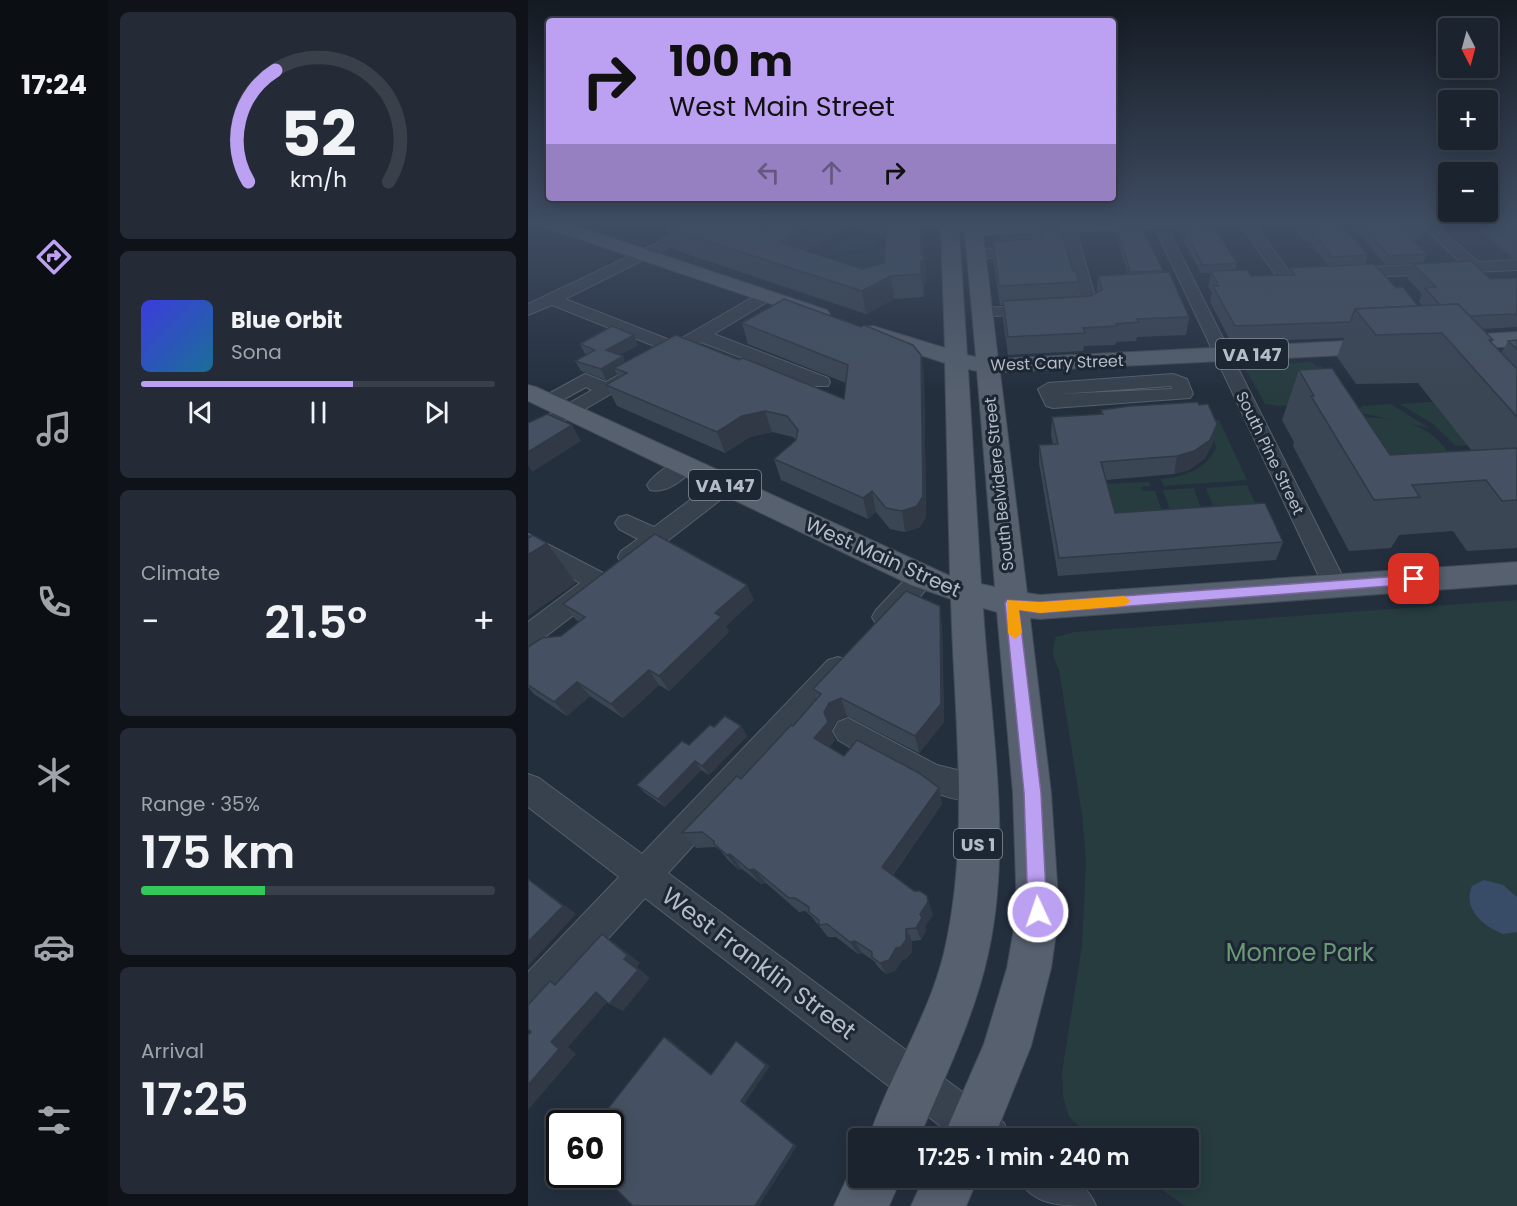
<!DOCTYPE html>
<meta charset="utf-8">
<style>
body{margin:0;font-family:Poppins,sans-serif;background:#242b36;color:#f1f3f6;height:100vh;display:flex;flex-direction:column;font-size:22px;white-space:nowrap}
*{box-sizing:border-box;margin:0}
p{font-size:20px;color:#a0a4aa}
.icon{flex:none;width:33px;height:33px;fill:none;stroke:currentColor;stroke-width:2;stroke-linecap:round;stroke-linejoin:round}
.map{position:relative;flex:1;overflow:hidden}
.sheet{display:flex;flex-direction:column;gap:12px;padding:12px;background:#0f1319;width:420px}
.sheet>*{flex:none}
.top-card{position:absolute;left:18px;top:18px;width:570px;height:183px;border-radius:6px;box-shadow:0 3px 15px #0003,0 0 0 2px #39404a;background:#bca0f2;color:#111;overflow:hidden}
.needle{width:39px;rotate:174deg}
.fabs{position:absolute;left:910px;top:18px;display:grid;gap:12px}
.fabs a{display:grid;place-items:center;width:60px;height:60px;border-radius:6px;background:#1b232e;box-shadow:0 3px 15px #0003,0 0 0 2px #39404a;font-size:30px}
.speed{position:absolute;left:18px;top:1110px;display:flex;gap:12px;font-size:30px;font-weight:700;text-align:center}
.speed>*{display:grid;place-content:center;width:78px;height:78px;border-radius:50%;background:#1b232e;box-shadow:0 3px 15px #0003,0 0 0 2px #39404a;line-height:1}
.speed .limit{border:3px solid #111;border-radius:9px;background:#fff;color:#111}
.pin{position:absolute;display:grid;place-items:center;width:51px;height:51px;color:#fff;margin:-26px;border-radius:12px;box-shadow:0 3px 9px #0006}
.me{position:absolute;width:66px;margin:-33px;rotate:357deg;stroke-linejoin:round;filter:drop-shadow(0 0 4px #0008)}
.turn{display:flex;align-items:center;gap:21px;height:126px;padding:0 24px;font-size:27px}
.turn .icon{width:78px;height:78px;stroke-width:2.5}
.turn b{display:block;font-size:42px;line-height:51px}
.lanes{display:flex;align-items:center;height:57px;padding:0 24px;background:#0003;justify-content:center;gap:30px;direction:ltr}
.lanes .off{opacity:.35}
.big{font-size:45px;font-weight:600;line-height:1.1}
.sheet .card{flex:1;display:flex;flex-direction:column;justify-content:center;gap:9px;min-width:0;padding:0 21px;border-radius:9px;background:#242b36}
.sheet .dial{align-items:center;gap:0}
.dial svg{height:156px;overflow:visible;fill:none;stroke:#39404a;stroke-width:7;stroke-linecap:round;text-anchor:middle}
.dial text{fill:#f1f3f6;stroke:none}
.song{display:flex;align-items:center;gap:18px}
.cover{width:72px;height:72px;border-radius:9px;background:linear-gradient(135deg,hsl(240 70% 55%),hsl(200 70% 35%))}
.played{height:6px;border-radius:3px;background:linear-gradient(90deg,#bca0f2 60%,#39404a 60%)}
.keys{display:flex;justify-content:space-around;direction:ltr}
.heat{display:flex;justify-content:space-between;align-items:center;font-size:33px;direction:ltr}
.charge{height:9px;border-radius:4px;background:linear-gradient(90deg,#34c759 35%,#39404a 0)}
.trip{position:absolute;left:320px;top:1128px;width:351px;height:60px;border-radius:6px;background:#1b232e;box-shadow:0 3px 15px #0003,0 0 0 2px #39404a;font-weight:600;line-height:60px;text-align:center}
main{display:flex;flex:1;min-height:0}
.tab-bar{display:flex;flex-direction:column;width:108px;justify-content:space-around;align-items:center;background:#0b0e12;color:#a0a4aa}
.tab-bar .icon{width:42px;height:42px}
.tab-bar .current{color:#bca0f2}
.tab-bar b{font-size:27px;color:#f1f3f6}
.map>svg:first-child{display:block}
.green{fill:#263c3f}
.water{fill:#394c67}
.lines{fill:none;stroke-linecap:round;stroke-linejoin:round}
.minor-casing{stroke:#565f6c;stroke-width:2}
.major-casing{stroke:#414a57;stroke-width:2}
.minor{fill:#38414e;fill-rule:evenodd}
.major{fill:#56606e;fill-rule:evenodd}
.wall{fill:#3b4654;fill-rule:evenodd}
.shaded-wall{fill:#303945}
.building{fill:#455162;stroke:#303945;stroke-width:1.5}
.route{fill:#bca0f2;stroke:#7a689d;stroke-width:1.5}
.slow{fill:#f59e0b}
.labels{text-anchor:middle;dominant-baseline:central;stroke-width:6;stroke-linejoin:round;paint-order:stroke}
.far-street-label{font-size:16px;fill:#b4bcc9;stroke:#1d2633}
.shield{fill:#1d2633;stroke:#878f9c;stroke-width:1.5}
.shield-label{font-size:18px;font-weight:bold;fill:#b4bcc9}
.street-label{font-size:20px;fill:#b4bcc9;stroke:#1d2633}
.near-park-label{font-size:24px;fill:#6b9a76;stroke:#1d2633}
.near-street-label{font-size:24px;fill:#b4bcc9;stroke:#1d2633}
</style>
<main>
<nav class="tab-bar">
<b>17:24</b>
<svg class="icon current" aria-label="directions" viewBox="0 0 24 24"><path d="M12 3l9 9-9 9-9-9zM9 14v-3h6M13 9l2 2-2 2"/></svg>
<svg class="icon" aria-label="music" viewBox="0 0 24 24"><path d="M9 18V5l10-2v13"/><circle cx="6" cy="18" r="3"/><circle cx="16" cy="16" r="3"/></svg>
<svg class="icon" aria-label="phone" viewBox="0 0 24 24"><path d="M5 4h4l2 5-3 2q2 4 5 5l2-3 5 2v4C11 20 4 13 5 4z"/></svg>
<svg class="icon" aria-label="climate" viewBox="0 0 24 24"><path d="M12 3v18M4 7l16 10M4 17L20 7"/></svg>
<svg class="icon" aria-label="car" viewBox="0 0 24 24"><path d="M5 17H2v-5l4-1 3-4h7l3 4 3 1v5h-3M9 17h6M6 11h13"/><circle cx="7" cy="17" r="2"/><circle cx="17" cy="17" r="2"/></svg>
<svg class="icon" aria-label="filters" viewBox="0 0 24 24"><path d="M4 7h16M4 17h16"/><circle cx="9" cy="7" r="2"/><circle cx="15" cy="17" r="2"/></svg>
</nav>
<section class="sheet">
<div class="card dial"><svg viewBox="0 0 100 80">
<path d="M14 69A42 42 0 1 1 86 69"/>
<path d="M14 69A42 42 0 0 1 28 12" stroke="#bca0f2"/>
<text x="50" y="56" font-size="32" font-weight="700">52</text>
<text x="50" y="72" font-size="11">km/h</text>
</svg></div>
<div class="card">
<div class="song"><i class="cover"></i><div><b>Blue Orbit</b><p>Sona</p></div></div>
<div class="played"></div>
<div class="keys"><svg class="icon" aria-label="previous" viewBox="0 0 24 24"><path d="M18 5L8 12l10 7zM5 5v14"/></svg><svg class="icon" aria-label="pause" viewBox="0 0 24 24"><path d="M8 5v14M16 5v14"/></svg><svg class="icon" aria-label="next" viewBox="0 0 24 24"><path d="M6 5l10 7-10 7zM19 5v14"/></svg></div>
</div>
<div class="card"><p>Climate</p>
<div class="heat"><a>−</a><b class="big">21.5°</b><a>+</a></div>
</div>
<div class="card"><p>Range · 35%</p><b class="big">175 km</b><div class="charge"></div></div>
<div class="card"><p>Arrival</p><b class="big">17:25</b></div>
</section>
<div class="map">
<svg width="989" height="1206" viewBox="0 0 989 1206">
<rect width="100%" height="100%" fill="#242f3e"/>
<g class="green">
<path d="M326,236L349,243L347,246L294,256Z"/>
<path d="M361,248L359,286L301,258Z"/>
<path d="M784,362L788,366H794L819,402L751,406L737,404L716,366Z"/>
<path d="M948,399L940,445L928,446L905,424L872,404Z"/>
<path d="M863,404L901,428L829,412L834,406Z"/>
<path d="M832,417C871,418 906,423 924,460L876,485Z"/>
<path d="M691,420L719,480L636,486L633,479C656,476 679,470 688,447L676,421Z"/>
<path d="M621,482L623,486L613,487L614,491H627L636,516L585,524L575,484Z"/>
<path d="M719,485L730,510L688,513L678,488Z"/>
<path d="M666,488L675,514L644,516L635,490Z"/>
<path d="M989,600V1206H657L617,1178H660V1138H563L541,1117L535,1096L534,1072L554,946L558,861L554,814L531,670C525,658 523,650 528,637L546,632Z"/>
</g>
<path class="water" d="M956,880L975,885L989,897V932L975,934C956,927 934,909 944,886Z"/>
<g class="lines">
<defs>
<g id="minor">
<path d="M0,222H8L0,226Z"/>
<path d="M173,222H191L37,299L147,342L232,293H244L246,296L244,299L186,334L300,378L302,382L300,386H286L173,342L0,442V427L64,390L58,387L20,408L10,402L13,398L57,374L78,382L134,349L24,305L0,315V304Z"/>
<path d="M624,222L637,223L819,585L816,592L807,594L798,592L795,585Z"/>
<path d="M711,222H725L765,277L763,280H751Z"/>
<path d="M890,222H905L950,262L989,260V270L820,278L812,273L820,268L933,263Z"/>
<path d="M540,223L547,227L570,307L568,311L447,317L445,313L447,309L453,308L553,303L533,227Z"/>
<path d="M492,225L499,229L504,252L501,255L447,259L439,254L447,249L488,248L485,229Z"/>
<path d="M645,374L659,379L665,394L662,398L525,408L518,406L510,389L520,383ZM643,386L644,389L532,394Z"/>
<path d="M156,459L164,461L167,466C158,479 138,494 122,490L119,485C126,474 144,462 156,459Z"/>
<path d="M197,478L205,480L208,485L205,490L111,563L102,566L93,563L90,557L93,551L110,539L91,529L87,523L91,517L99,515L126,527L189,480Z"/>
<path d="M0,534L79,575L82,582L73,594L9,643L0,647V622L52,583L0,553Z"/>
<path d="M394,568L403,571L406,577L403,583C389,599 371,632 348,624L344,617L348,610L385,571Z"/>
<path d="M310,657L320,660L324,668L320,676L140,873L476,1123L482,1138H428L117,898L13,1012L0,1018V972L91,877L0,807V774L11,778L114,854L300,660Z"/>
<path d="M320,718L409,765L461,778L466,788L461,798C421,814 345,760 310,740L305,731L310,722Z"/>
<path d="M490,1178C524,1174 553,1170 568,1206C533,1206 505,1206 490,1178Z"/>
</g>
<g id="major">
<path d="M10,222H36L299,310L302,314L299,318H285L13,226Z"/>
<path d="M390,222H454L461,225L670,222L661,227L455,235L470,359L856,339L864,341L867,346L864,351L856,353L472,372L499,593L512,595L989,562V584L512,619L502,618L523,793L531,912L523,968L503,1046L466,1138H415L456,1044L479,968L489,912L485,793L469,612L455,608C462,722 485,841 460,954C446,1018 416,1078 391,1138H341C361,1075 400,1019 416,953C443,838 426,717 423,599L383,585L0,401V385L8,387L422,576L417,363L337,337L334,332L337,327L345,326L417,348L413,229L393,226ZM431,231L437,232L448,357L439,355ZM440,369L449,371L467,587L453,584Z"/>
<path d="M989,332V346L921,350L913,348L910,343L913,338L921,336Z"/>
<path d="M328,1159L330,1178H373L361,1206H306Z"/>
<path d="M396,1178H450L438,1206H383Z"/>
</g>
</defs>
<use href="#minor" class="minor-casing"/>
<use href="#major" class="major-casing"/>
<use href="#minor" class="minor"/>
<use href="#major" class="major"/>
</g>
<g class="wall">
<path d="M152,222H395L396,257L397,259L399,282L396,284V297L366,299L338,314L147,250L139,228ZM322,227L358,237L356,263L335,269L280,251Z"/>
<path d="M651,222L709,263L707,270L723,276L760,275L762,268L800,266L781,241H776L764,226L765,222H810L840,255L837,264L890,306L894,305L891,302L894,294L879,278L885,264L962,279L989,278V327L954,329L965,340L963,343L973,353L980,341L989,340V547L988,548L939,551L925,531L871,535L863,548L821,551L765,446L766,442L754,420L771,370L862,455L944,451L890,383L828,384L809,357L816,338L703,342L682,302L684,293L680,287L683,273H673L650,231Z"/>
<path d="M821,222H884L894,231L891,239L884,240L899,254L895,263L858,265L821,223Z"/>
<path d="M941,222H989V258H984Z"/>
<path d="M511,225L545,271L551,282L550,297L563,296L569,293L570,276L597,274L598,272L599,271L588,235L589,229L635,271L634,273L661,317L658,335L609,337L608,341L588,342L587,345L556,346L555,351L480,355L475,319V305H472L465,260V242L501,239L511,234Z"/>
<path d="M214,323L396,376L398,517L392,527L377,532L362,529L348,512L340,519L253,480L246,459L268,440L265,437L244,432L222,437L197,453L89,406L78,385L91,378L88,373L78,380L53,371L47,361L58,355L57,354L52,344L110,345L92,355L97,362L211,360L316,399L318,383L220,344Z"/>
<path d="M573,410L685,443L677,458L661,470L646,474L578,480L587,513L755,542L748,560L530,576L511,463V445L525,444L523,436L524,417L573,414Z"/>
<path d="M226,600L198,626L201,632L141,691L131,685L95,718L62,696L39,716L6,694L0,687V647L33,636L51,622L47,619L35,604Z"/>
<path d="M414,625L416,722L391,753L319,716L308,721L303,730L307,740L301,747L316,756L411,788L414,804L365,875L405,915L397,926L398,931L393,940L384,941V952L378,959L374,960L367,971L358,974L351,968L346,961L334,953L330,954L308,937H300L283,916L277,911L271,912L238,883L233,884L214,869L211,870L199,859L192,850L187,847L168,848L154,833L213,779L265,726L289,698L285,689Z"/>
<path d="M213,726L219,736L181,775L173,770L137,807L117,793L109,785L186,727Z"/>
</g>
<g class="shaded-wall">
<path d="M289,222H321L322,227L257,265L251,242Z"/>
<path d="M393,222H395L396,231V260L397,259L399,282L396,284V297L393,274Z"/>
<path d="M363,276L366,299L338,314L334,291Z"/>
<path d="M106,335L110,345L84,360L78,350Z"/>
<path d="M393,355L396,376L398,517L392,527L377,532L374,511Z"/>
<path d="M95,356L99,367L86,368L88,373L78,380L73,369Z"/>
<path d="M237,411L244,432L222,437L197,453L189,432L214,416Z"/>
<path d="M689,424L685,443L677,458L661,470L646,474L649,456Z"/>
<path d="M44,425L53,441L4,472L0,465V452Z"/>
<path d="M344,491L348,512L340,519L335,498Z"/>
<path d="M19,543L48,583L0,616V555Z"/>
<path d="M219,585L226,600L198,626L201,632L141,691L131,676L187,613Z"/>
<path d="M412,606L414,625L416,722L391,753L387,736Z"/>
<path d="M121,670L131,685L95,718L83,704Z"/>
<path d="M49,682L62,696L39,716L26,702Z"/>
<path d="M313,698L319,716L308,721L303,730L307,740L294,756L286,738L296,712L301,703Z"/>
<path d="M213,726L219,736L181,775L174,766Z"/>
<path d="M167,761L173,770L137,807L130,799Z"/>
<path d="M411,788L414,804L360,881L354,867Z"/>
<path d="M202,854L214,869L211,870L199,855Z"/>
<path d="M226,869L238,883L233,884L221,870Z"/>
<path d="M0,878L48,914L0,966Z"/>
<path d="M399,896L405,915L397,926L398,931L393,940L388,928Z"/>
<path d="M378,929L384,941V952L378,959L374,960L367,971L358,974L352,963Z"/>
<path d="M74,934L87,943L112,963L109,967L122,978L95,1011L81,1004L96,959Z"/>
<path d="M327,941L334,953L330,954L322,942Z"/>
<path d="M68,992L82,999L40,1047L48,1054L0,1110V1085L23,1042Z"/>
<path d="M136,1037L141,1039L187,1077L183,1075Z"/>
<path d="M208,1041L242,1066L217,1103L269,1146L231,1206H227L213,1101Z"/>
</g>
<g class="building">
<path d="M152,222H289L251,242L335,269L356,263L359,222H393V253L397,259L393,261V274L363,276L334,291L139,228Z"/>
<path d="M651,222H672L685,226L709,263L675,265Z"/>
<path d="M771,222H810L840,255L804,257L784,231H779Z"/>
<path d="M830,222H884L894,231L876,232L899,254L861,256Z"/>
<path d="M962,222H989V244Z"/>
<path d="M531,224L545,271H548L551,282L471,286L465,242L501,239L506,233L514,235L511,225Z"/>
<path d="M613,226L635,271L598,272L602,270L589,229Z"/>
<path d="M478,235L485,238V240L466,241Z"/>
<path d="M943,261L962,279L989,278V314L941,316L930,304L912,305L897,288L908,287L885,264Z"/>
<path d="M846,264L868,288L875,287L890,306L827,309L822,322L707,326L685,286H691L683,271L719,270L723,276L767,275L762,268Z"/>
<path d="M641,272L661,317L609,319L611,322L588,324L589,326L555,328L557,333L480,337L475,301L563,296L574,290L570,276Z"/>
<path d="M256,299L333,327L336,325L385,345L393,355L395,496L389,506L374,511L358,508L344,491L335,498L246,459L268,440L270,430L259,416L237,411L214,416L189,432L78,385L99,373L86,368L148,335L211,360L215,358L316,399L320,365L214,323Z"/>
<path d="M930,304L965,340H961L989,369V417L914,333L848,335L827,309Z"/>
<path d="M84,326L106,335L78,350L95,356L73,369L47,361L67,350L52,344Z"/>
<path d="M989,340V349L980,341Z"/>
<path d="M804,368L862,455L989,448V500L974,501L958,480L884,485L892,497L846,500L783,396H786L771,370Z"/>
<path d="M670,402L671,405L680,404L689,424L682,440L666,451L649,456L573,462L587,513L737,503L755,542L531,558L511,445L530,444L524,417L575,414L573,410L602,406Z"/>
<path d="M19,414L44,425L0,452V423Z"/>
<path d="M127,534L219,585L187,613L193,617L131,676L121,670L83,704L49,682L26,702L0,685V647L14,638L33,636L57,617L35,604Z"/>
<path d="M5,535L19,543L0,555V538Z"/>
<path d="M378,591L412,606L413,704L387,736L313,698L301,703L296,712L300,722L286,738L316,756L329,740L391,773L411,788L354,867L386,891H392L399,896L400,902L392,914L394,918L388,928L378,929V940L373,947L368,948L361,960L352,963L344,957V952L327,941L322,942L299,924L291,925V920L281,912V907L267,898H261L226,869L221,870L202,854L199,855L186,844V841L174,832L154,833L209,776L213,779L263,725L265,726L293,694L285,689Z"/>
<path d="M197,716L213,726L174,766L167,761L130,799L109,785L154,741L161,745L182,725L186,727Z"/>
<path d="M0,879L35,906L0,942Z"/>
<path d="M74,934L99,955L96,959L110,970L81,1004L68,992L23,1042L31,1049L0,1085V1035L3,1032L0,1029V1005L22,981L27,985Z"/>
<path d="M136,1037L183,1075L208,1041L238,1065L213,1101L266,1145L227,1206H105L73,1174H82V1124H68Z"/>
</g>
<linearGradient id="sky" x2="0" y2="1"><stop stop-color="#141a22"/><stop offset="0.57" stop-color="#3f4d63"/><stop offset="1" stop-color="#3f4d63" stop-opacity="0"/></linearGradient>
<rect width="989" height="391" fill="url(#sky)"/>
<path class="route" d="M886,575L893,579L886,584L512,613L491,610L513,793L519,912L516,919L510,921L503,919L500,912L496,793L477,603L479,600L512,602Z"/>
<path class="slow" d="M596,596L603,601L596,606L512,613L491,610L494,633L487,639L480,633L479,600L512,602Z"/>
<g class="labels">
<g class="far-street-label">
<text transform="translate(529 363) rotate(-2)">West Cary Street</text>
<text transform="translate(742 453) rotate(64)">South Pine Street</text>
<text transform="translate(471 484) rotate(-96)">South Belvidere Street</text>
</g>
<g class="shield">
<rect x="688" y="339" width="72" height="30" rx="4.5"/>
<rect x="161" y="470" width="72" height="30" rx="4.5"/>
<rect x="426" y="829" width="48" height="30" rx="4.5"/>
</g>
<g class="shield-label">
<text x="724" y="354">VA 147</text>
<text x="197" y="485">VA 147</text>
<text x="450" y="844">US 1</text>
</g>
<g class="street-label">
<text transform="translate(355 557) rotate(24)">West Main Street</text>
</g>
<g class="near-park-label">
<text x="772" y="952">Monroe Park</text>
</g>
<g class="near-street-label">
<text transform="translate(231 963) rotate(37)">West Franklin Street</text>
</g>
</g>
</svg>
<div class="fabs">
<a><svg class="needle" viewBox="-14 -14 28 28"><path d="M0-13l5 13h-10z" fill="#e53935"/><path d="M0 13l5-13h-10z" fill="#a0a4aa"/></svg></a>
<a>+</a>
<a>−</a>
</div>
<div class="speed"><div class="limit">60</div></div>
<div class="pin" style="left:886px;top:579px;background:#d93025"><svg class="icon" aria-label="arrive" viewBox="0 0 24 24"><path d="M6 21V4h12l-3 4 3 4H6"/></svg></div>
<svg class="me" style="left:510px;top:912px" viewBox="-20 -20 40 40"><circle r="17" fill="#bca0f2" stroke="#fff" stroke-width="3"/><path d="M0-11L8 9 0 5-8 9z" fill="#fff"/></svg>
<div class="trip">17:25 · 1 min · 240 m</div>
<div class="top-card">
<div class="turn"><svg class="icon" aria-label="right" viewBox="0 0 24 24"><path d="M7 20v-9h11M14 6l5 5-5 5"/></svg><div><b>100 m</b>West Main Street</div></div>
<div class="lanes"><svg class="icon off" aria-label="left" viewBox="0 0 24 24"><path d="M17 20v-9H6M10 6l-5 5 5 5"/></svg><svg class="icon off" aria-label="ahead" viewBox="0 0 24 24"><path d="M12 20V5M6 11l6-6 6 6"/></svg><svg class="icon" aria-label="right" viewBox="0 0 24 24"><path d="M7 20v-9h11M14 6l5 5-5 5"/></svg></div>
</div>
</div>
</main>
